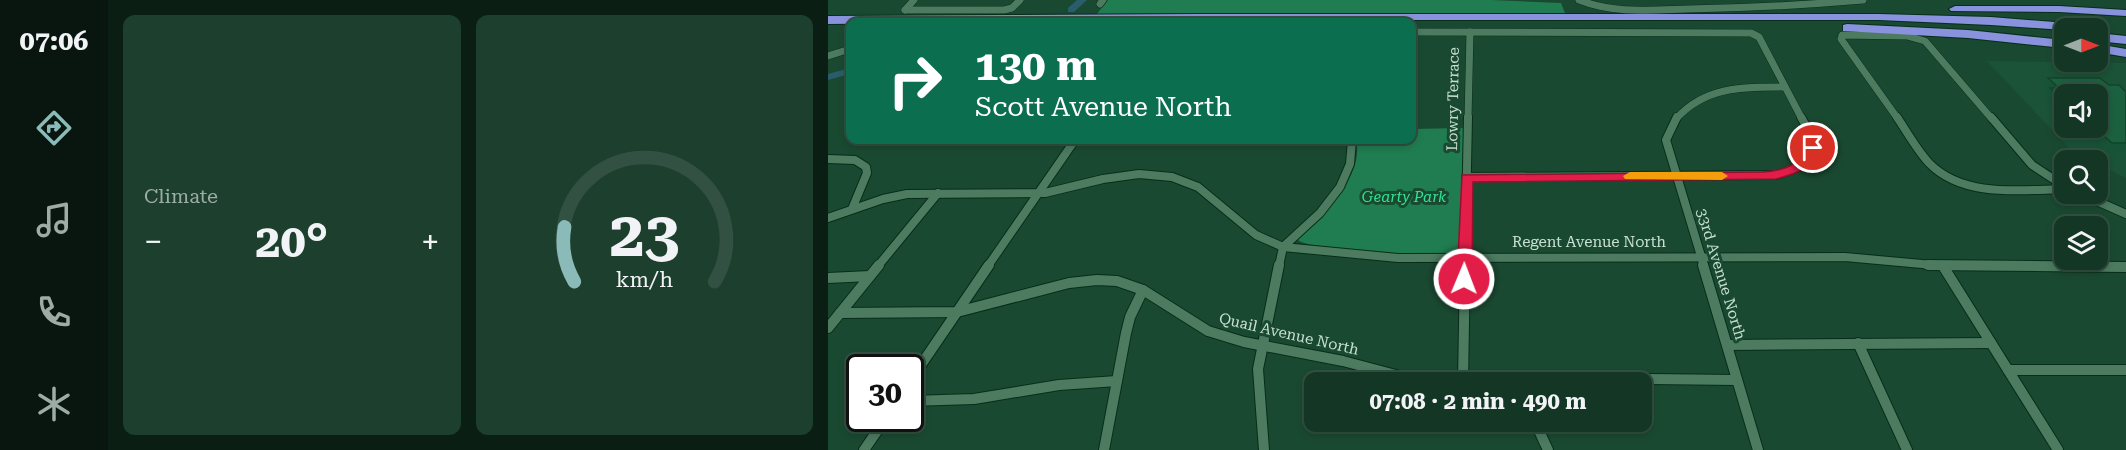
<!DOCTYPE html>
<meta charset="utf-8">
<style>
body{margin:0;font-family:"Roboto Serif",serif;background:#1d3f2d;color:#f1f3f6;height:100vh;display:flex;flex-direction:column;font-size:22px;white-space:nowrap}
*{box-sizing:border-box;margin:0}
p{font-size:20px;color:#9daca7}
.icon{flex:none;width:33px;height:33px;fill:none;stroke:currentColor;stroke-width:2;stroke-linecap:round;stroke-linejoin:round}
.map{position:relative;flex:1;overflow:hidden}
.drawer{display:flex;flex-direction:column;gap:15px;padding:15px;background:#0b1e14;width:720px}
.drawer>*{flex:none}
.guide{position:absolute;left:18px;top:18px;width:570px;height:126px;border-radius:12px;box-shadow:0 3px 9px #0003,0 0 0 2px #335142;background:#0b6e4f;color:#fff;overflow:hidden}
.needle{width:39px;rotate:90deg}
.tools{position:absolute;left:1226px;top:18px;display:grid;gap:12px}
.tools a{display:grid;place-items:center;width:54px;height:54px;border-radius:12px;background:#143725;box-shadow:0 3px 9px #0003,0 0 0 2px #335142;font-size:30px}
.speed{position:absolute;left:18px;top:354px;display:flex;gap:12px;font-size:30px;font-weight:700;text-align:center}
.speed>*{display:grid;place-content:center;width:78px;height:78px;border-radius:50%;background:#143725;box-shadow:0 3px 9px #0003,0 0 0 2px #335142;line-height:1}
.speed .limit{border:3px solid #111;border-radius:9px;background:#fff;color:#111}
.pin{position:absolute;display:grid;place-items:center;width:51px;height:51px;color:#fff;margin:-26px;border:3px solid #fff;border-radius:50%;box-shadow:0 2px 6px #0007}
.me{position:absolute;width:66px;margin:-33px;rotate:1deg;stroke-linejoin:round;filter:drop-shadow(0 0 4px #0008)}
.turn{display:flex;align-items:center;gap:21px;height:126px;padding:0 30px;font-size:27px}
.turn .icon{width:78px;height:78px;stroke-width:2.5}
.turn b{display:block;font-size:42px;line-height:51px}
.big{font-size:45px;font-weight:700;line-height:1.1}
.drawer .tile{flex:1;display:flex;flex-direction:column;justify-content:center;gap:9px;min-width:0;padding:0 21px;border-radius:12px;background:#1d3f2d}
.drawer .dial{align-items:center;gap:0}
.dial svg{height:156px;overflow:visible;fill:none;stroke:#335142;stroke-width:7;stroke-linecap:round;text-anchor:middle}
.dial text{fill:#f1f3f6;stroke:none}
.heat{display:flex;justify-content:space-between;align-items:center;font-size:33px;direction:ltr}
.drawer .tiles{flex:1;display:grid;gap:15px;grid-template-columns:repeat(2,1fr)}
.trip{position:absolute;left:476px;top:372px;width:348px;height:60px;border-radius:12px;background:#143725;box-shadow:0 3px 9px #0003,0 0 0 2px #335142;font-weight:700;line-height:60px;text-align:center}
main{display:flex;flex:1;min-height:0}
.menu{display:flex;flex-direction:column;width:108px;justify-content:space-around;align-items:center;background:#08160f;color:#9daca7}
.menu .icon{width:42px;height:42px}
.menu .on{color:#8bbbb9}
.menu b{font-size:27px;color:#f1f3f6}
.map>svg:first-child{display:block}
.built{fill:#1a5337;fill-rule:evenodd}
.green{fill:#207d51}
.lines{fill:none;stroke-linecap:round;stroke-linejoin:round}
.river{fill:#295d6b;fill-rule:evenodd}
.minor-far2-casing{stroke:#082d1b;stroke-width:8}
.minor-far1-casing{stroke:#082d1b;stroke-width:10}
.minor-casing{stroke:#082d1b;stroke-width:12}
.motorway-casing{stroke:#082d1b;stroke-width:2}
.minor-far2{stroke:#4c7b60;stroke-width:7}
.minor-far1{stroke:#4c7b60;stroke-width:8}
.minor{stroke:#4c7b60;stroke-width:10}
.motorway{fill:#8992dc;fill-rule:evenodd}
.wall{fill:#175336}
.building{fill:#1b613f;stroke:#13442c;stroke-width:1.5}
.route{fill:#e11d48;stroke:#92132f;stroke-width:1.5}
.slow{fill:#f59e0b}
.labels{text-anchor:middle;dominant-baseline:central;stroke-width:6;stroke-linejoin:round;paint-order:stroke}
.street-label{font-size:15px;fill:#c8e0d1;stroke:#1a4931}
.park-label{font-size:15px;font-style:italic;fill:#31e394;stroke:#1a4931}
</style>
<main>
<nav class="menu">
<b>07:06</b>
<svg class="icon on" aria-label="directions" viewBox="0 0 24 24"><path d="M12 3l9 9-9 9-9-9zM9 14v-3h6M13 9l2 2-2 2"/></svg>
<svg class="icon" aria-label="music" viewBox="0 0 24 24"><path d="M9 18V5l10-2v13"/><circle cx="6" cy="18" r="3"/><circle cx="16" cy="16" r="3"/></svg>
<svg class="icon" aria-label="phone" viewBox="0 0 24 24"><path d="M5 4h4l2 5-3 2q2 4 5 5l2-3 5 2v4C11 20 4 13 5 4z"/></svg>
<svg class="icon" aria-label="climate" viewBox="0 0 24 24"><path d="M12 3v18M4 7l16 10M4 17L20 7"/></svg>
</nav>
<section class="drawer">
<div class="tiles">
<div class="tile"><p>Climate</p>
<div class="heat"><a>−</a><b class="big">20°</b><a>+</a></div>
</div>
<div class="tile dial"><svg viewBox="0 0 100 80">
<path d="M14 69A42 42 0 1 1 86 69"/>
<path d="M14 69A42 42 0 0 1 9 41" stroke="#8bbbb9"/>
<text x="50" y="56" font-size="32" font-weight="700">23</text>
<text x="50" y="72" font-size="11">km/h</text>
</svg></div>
</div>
</section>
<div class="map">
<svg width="1298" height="450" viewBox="0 0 1298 450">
<rect width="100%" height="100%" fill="#1a4931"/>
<path class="built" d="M1159,61L1298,63V178L1269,164V160H1263L1244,151ZM1236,94H1269V128H1236Z"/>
<g class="green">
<path d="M280,0H663L733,3L737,13L268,15Z"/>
<path d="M636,128L633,251L631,254C614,260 481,250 470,240V237C494,215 537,176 528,140H584V129Z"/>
</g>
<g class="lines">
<g class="river">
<path d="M249,0H259L246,12H240V8Z"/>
<path d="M22,68V74L0,80V74Z"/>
</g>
<defs>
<g id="minor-far2">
<path d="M751,0C786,14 823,10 860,9C919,8 977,5 1035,0"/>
<path d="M272,4L275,0"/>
<path d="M77,10H176L184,8L192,0"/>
<path d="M77,10L86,0"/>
<path d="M584,32L923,33L931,37L974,119"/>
<path d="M0,56L22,49"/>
<path d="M640,119L642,32"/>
<path d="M848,119C877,86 916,87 957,87"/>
<path d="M1070,119L1013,39L1014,35L1079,36L1097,41L1164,119"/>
</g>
<g id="minor-far1">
<path d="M849,117L838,140L876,266"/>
<path d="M1069,117C1079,132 1089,150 1101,163C1135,198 1192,190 1236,189"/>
<path d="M1163,117L1204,165L1236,186"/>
<path d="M0,159L27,160L38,167L39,173L24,209"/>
<path d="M638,177L948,175C964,171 991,161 984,139C982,132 977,124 973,117"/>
<path d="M1253,194L1298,214"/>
<path d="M0,218L55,199L79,194L217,193L275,179L311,174L344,177L370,187L428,235L455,247L570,258L1017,257L1116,266"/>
<path d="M50,266L110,193"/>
<path d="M160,266L247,140"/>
<path d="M451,266L455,247L492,213L512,187L522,164L524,140"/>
<path d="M637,266L640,117"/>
</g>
<g id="minor">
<path d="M875,265L930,450"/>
<path d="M1100,265L1298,267"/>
<path d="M1115,266L1230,450"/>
<path d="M0,278L42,276"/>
<path d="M12,313L129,312L241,283L269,280L289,281L315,290L380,331L416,342L515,361L594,382"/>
<path d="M0,328L51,265"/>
<path d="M1030,343L1079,450"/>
<path d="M899,345L1163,343"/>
<path d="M1180,370H1298"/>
<path d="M82,381L161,265"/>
<path d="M635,382L637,265"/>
<path d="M667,382L735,378L909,380"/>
<path d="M82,401L146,399L231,385L289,381"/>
<path d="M707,422L720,450"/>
<path d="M36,450L58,418"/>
<path d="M276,450L298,333L302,317L315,290"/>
<path d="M436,450L430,369L451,265"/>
</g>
<g id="motorway">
<path d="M1127,6H1231L1298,10V16L1231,12L1123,11L1121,9Z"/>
<path d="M372,14H1051L1163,17L1252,24L1258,28L1236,30L1163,25L1051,20H372L0,24V16Z"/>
<path d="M1019,24L1140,30L1236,40V48L1140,38L1015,31V25Z"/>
<path d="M1269,33L1298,36V44L1269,41Z"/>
<path d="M1269,44L1298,49V57L1269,52Z"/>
</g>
</defs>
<use href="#minor-far2" class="minor-far2-casing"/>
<use href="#minor-far1" class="minor-far1-casing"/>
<use href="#minor" class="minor-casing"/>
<use href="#motorway" class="motorway-casing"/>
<use href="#minor-far2" class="minor-far2"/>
<use href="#minor-far1" class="minor-far1"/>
<use href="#minor" class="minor"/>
<use href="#motorway" class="motorway"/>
</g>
<path class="wall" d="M1220,78L1281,85L1298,92V153H1276L1253,130H1242L1239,128H1269L1236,94V118L1216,97L1219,92L1214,87Z"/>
<path class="building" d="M1220,78H1272L1281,85H1291L1298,92V143H1284L1267,128H1269V94H1236V102L1222,88H1231Z"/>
<path class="route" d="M985,144L991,148C985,169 967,174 948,179L645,182L644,279L642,283H631L629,279L634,175L934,172C956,171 971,165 981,146Z"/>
<path class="slow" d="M802,172H894L900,176L894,180L797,179L795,176Z"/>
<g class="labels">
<g class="street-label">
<text transform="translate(625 99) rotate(-89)">Lowry Terrace</text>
<text x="761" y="242">Regent Avenue North</text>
<text transform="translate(893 274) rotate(73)">33rd Avenue North</text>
<text transform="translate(461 334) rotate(13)">Quail Avenue North</text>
</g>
<g class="park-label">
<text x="576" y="197">Gearty Park</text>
</g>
</g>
</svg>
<div class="tools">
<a><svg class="needle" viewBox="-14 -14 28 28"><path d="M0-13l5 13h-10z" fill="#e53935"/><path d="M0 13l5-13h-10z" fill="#9daca7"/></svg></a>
<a><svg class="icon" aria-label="sound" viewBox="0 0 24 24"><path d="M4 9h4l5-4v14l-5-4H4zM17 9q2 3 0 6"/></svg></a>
<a><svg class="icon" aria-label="search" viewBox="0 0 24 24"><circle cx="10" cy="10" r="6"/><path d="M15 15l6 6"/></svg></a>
<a><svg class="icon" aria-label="layers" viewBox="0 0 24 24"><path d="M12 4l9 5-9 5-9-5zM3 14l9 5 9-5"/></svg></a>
</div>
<div class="speed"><div class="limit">30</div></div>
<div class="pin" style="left:985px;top:148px;background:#d93025"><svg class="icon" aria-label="arrive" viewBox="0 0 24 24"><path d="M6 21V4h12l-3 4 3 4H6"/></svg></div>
<svg class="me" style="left:636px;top:279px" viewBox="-20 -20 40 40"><circle r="17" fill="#e11d48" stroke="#fff" stroke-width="3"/><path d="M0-11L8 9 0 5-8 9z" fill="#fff"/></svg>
<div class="trip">07:08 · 2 min · 490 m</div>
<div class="guide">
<div class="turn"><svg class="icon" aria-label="right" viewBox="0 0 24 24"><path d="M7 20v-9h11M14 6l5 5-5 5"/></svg><div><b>130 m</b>Scott Avenue North</div></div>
</div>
</div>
</main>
